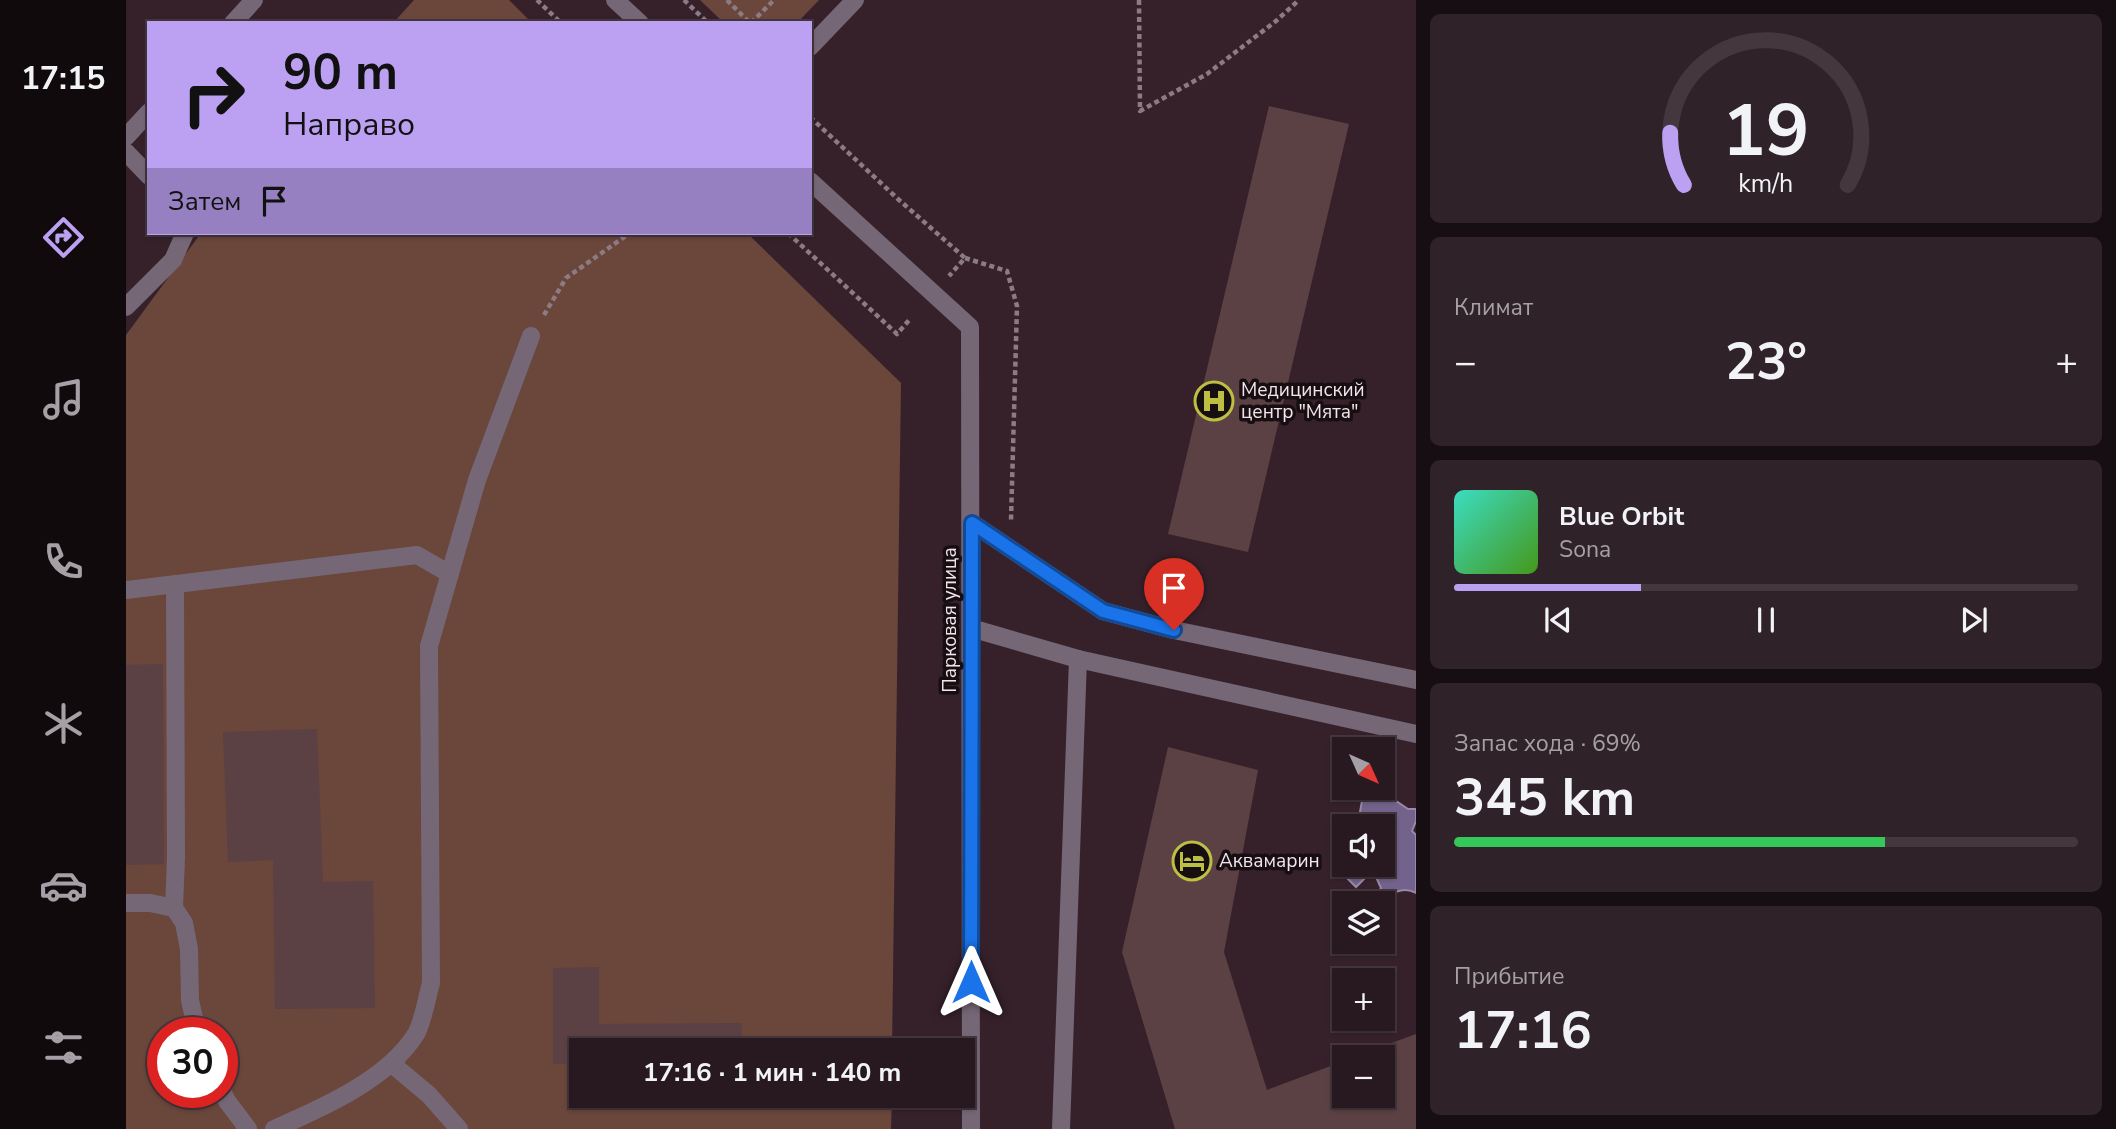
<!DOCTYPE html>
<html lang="ru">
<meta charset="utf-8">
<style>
body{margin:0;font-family:"Nunito Sans",sans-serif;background:#302229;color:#f1f3f6;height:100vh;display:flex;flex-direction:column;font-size:26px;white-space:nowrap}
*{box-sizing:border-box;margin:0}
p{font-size:23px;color:#a5a0a5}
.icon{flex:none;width:38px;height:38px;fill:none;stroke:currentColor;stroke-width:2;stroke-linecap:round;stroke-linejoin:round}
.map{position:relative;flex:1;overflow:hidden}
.details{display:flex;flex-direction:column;gap:14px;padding:14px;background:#160e12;width:700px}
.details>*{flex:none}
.guide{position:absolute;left:21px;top:21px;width:665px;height:214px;border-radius:0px;box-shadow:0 2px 5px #0004,0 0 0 2px #44383e;background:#bca0f2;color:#111;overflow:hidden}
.needle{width:46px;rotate:135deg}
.tools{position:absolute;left:1206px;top:737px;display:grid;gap:14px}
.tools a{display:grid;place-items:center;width:63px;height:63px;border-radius:0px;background:#281920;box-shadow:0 2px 5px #0004,0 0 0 2px #44383e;font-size:35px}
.speed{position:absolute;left:21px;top:1017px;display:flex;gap:14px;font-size:35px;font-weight:700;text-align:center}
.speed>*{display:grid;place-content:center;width:91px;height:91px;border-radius:50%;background:#281920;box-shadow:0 2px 5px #0004,0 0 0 2px #44383e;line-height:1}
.speed .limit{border:10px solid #d22;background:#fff;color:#111}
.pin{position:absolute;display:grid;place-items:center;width:60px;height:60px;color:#fff;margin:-72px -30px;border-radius:50% 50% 50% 0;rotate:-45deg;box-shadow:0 0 7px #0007}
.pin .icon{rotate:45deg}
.me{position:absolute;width:77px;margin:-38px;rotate:0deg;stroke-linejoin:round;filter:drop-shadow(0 0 5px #0008)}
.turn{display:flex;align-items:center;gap:24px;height:147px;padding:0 21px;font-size:32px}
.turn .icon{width:91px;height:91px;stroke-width:2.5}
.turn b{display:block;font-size:49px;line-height:60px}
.then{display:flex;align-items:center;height:66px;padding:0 21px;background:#0003;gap:14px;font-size:26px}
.big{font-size:52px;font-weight:700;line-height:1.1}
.details .tile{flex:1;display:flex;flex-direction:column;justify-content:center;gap:10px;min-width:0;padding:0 24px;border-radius:10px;background:#302229}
.details .dial{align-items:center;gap:0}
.dial svg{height:182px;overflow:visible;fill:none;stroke:#44383e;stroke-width:7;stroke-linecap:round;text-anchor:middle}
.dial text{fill:#f1f3f6;stroke:none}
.song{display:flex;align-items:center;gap:21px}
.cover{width:84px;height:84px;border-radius:10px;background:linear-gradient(135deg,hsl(170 70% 55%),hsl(100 70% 35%))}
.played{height:7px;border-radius:4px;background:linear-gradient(90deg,#bca0f2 30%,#44383e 30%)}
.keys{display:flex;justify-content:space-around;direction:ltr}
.heat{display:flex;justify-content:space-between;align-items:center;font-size:38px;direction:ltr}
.charge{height:10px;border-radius:5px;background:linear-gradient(90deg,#34c759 69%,#44383e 0)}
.trip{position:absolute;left:443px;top:1038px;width:406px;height:70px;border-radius:0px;background:#281920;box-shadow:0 2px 5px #0004,0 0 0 2px #44383e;font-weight:700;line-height:70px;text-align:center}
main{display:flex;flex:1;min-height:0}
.tabs{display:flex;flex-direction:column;width:126px;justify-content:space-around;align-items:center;background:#100a0d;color:#a5a0a5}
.tabs .icon{width:49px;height:49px}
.tabs .current{color:#bca0f2}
.tabs b{font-size:32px;color:#f1f3f6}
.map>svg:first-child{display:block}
.green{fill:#6a463b;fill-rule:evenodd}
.water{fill:#72628c;stroke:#9989a8;stroke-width:2}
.building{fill:#5b4143}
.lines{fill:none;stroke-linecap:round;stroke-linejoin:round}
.path{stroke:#8d7b84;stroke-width:4.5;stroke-dasharray:5 3.5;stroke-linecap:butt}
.service{stroke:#766776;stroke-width:18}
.minor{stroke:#766776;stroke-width:18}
.tertiary{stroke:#766776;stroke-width:18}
.route-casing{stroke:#114b97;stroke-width:18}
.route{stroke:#1a73e8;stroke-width:12}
.labels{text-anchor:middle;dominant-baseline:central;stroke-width:7;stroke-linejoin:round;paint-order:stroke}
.poi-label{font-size:19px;fill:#f3e4eb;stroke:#170e12;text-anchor:start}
.street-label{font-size:19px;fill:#f3e4eb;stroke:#170e12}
</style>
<main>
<nav class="tabs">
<b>17:15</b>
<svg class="icon current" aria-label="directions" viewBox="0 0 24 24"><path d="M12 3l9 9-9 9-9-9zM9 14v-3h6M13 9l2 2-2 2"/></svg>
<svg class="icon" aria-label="music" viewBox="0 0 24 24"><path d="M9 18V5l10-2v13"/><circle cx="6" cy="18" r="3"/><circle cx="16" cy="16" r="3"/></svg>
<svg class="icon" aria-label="phone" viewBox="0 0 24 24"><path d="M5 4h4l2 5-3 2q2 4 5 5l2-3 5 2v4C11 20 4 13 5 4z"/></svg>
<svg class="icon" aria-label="climate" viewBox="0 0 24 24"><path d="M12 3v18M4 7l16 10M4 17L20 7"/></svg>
<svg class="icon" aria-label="car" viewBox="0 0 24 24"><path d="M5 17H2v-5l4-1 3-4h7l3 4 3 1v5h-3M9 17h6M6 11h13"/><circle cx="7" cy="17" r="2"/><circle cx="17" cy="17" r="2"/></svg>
<svg class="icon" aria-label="filters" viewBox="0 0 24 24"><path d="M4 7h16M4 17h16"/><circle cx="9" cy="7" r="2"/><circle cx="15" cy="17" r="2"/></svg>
</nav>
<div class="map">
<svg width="1290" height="1129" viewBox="0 0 1290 1129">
<rect width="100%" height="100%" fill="#36212b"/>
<g class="green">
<path d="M288,0H383L406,23H267Z"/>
<path d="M574,0H693L671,23H598Z"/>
<path d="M75,233H621L775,383L766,1050H455V1096H766L765,1129H0V335ZM37,1032H96V1092H37Z"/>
</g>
<path class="water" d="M1254,790L1282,809H1290V821L1286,831L1290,835V893C1276,885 1265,894 1254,903H1248L1245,900L1251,895L1255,888L1250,877L1241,876L1230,887L1221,878L1235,865L1256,864V826H1238L1240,822L1234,812L1237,795Z"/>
<g class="building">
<path d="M1143,106L1223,124L1122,552L1042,534Z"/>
<path d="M37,664L38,864L0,865V665Z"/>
<path d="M191,729L197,882L247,881L249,1008L149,1009L147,860L102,862L97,732Z"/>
<path d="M1042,747L1132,770L1098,952L1141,1090L1218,1061V1096H1256V1057H1228L1290,1034V1129H1049L996,952Z"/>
<path d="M473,967V1024L616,1023V1050H455V1064H427V968Z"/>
</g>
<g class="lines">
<g class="path">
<path d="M411,0L435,23"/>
<path d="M558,0L582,23"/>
<path d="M601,0L624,23"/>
<path d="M1013,0L1014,111L1081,74L1150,21L1173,0"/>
<path d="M625,23L648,0"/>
<path d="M684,117L772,199L839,258L823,276"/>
<path d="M662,233L771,334L784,319"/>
<path d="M839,258L881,271L891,306L885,520"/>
<path d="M418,315L440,278L504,233"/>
</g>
<g class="service">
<path d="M684,47L729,0"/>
<path d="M846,523L977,611L1048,630L1290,680"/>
<path d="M0,590L291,555L324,574"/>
<path d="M845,628L952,659L1290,734"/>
<path d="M0,903H24L48,908L58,923L63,949L64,1000L71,1032"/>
<path d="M48,908L50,858L49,584"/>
<path d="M266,1064L303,1095L333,1129"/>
<path d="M96,1091L101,1101L122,1129"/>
<path d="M148,1129C196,1108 261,1080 290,1034C297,1022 301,997 305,983L303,646L351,480L405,336"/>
<path d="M935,1129L952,659"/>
</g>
<g class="minor">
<path d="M489,0L514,23"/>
<path d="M684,181L844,327L845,1129"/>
</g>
<g class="tertiary">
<path d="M107,23L128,0"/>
<path d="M0,137L23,112"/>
<path d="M0,152L23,176"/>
<path d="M0,307L47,260L59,233"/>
</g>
</g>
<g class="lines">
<defs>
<path id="route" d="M845,982L846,523L977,611L1048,630"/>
</defs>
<use href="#route" class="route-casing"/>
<use href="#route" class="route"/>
</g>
<defs>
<symbol id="hospital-ring" viewBox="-11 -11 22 22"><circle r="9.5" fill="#170e12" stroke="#bdbf43" stroke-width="1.5"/><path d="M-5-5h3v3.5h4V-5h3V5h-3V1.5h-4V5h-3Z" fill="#bdbf43"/></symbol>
<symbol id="hotel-ring" viewBox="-11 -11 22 22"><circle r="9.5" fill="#170e12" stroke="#bdbf43" stroke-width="1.5"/><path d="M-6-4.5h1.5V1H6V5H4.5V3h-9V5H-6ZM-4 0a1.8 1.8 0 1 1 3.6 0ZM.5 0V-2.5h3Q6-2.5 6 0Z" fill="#bdbf43"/></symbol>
</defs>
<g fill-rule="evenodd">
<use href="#hospital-ring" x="1066" y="379" width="44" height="44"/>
<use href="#hotel-ring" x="1044" y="839" width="44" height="44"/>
</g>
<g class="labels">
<g class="poi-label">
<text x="1115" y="390">Медицинский<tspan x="1115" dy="22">центр "Мята"</tspan></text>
<text x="1093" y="861">Аквамарин</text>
</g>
<g class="street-label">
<text transform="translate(824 620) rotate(-90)">Парковая улица</text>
</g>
</g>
</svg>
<div class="tools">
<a><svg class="needle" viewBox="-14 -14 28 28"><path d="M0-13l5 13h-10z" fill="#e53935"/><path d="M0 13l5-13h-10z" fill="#a5a0a5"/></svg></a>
<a><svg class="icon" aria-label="sound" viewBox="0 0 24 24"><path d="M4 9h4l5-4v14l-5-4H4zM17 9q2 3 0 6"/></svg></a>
<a><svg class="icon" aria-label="layers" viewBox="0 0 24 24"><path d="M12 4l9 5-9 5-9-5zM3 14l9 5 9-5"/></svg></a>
<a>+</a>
<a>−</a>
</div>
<div class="speed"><div class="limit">30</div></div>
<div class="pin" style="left:1048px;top:630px;background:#d93025"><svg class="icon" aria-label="arrive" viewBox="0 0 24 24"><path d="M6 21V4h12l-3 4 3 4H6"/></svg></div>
<svg class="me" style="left:845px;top:982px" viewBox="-20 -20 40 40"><path d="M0-17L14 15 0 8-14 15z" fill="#1a73e8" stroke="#fff" stroke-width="4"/></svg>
<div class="trip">17:16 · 1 мин · 140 m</div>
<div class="guide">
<div class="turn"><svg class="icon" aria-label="right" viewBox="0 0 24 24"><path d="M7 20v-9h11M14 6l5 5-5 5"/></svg><div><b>90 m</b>Направо</div></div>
<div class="then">Затем<svg class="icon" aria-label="arrive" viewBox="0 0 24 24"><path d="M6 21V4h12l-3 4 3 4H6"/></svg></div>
</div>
</div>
<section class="details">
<div class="tile dial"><svg viewBox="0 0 100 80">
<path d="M14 69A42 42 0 1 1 86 69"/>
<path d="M14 69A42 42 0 0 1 8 46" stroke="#bca0f2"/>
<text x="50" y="56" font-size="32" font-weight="700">19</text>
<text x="50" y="72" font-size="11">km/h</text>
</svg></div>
<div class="tile"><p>Климат</p>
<div class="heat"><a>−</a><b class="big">23°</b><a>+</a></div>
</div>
<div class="tile">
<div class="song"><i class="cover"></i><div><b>Blue Orbit</b><p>Sona</p></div></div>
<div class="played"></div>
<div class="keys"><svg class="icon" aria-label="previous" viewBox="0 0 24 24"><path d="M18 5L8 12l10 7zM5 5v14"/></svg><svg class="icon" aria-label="pause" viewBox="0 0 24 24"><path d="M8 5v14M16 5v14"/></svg><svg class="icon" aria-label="next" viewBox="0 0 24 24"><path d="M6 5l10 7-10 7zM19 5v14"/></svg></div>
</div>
<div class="tile"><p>Запас хода · 69%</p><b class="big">345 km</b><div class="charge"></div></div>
<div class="tile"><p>Прибытие</p><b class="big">17:16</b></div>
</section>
</main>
